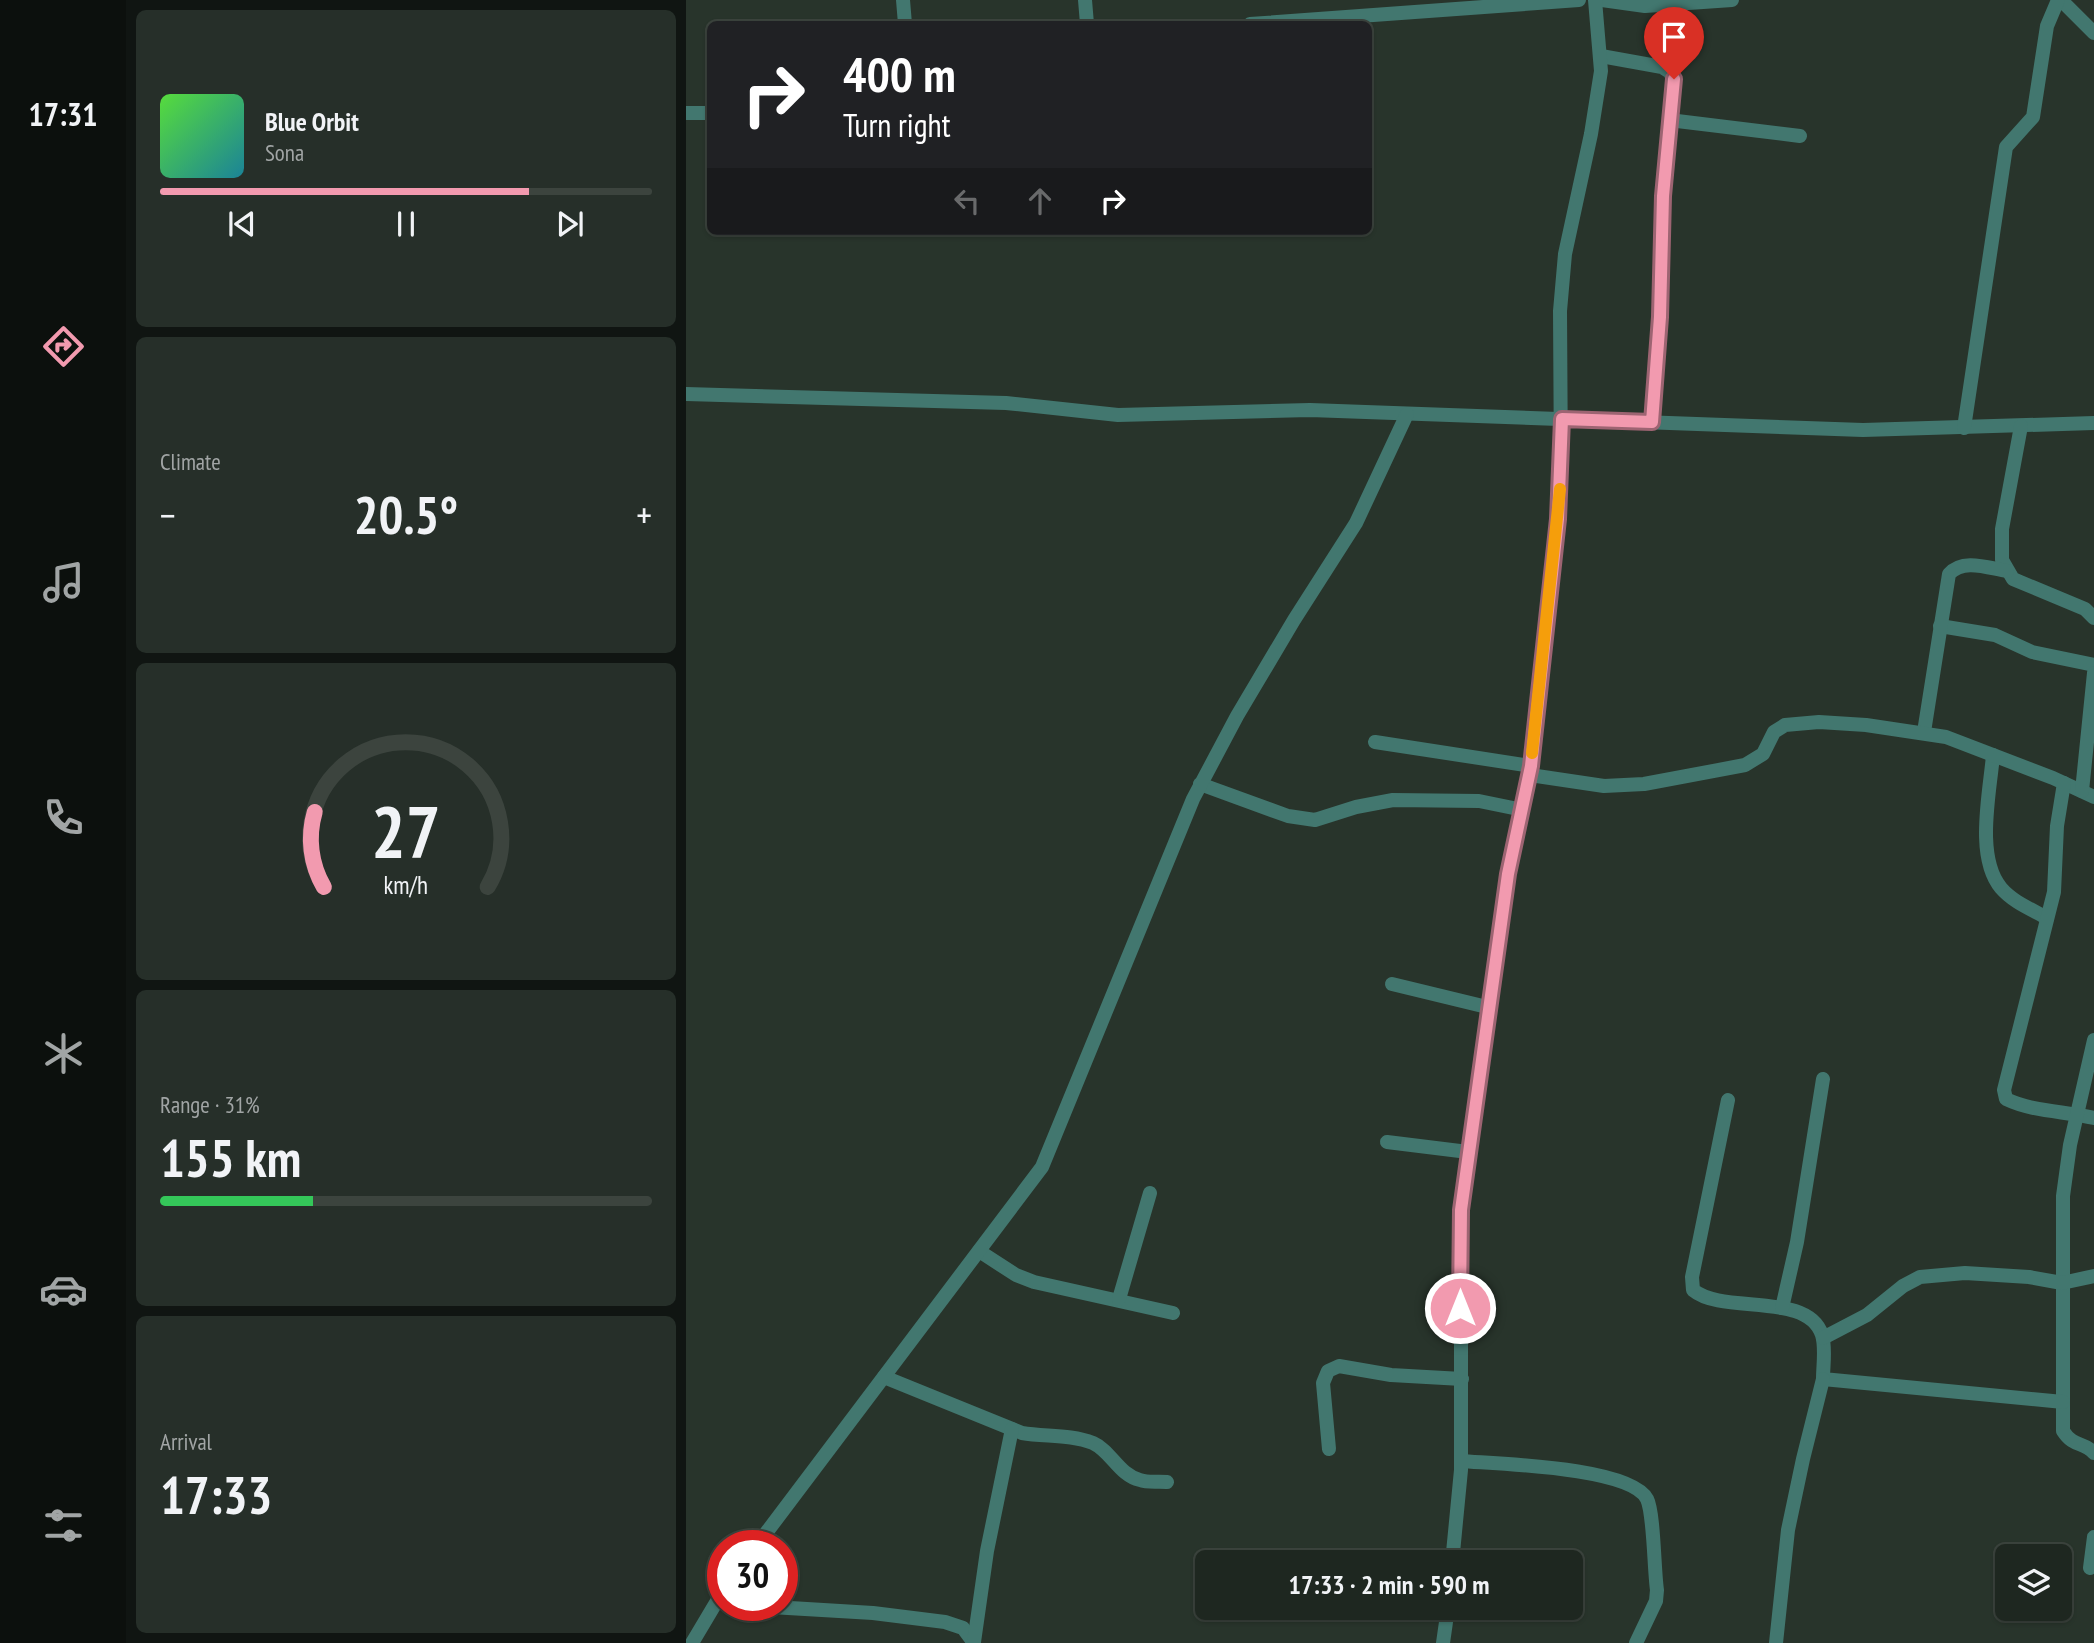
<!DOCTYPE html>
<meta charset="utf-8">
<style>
body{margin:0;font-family:"PT Sans Narrow",sans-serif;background:#262f29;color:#f1f3f6;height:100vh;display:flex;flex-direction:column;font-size:26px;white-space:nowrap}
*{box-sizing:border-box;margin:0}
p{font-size:23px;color:#a1a5a5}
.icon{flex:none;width:38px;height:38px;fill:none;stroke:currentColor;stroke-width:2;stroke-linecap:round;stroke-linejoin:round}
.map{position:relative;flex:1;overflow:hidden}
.panel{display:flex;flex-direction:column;gap:10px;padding:10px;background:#101512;width:560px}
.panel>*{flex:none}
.guide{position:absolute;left:21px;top:21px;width:665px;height:214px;border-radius:10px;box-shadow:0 2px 5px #0004,0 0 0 2px #3c443e;background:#202124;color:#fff;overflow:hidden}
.tools{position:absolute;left:1309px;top:1544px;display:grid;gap:14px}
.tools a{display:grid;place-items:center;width:77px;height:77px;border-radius:10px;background:#1e2720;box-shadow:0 2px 5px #0004,0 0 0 2px #3c443e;font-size:35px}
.speed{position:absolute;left:21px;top:1530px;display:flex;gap:14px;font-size:35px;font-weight:700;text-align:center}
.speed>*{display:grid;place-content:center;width:91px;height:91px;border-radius:50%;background:#1e2720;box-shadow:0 2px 5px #0004,0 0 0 2px #3c443e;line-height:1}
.speed .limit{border:10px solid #d22;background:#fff;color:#111}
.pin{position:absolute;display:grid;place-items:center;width:60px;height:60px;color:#fff;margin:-72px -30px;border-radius:50% 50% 50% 0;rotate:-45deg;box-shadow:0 0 7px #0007}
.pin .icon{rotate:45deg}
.me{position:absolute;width:77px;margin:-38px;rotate:0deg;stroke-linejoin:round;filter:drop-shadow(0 0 5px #0008)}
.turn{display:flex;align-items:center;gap:24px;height:147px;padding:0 21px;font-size:32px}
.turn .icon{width:91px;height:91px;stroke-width:2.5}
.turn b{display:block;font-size:49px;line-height:60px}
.lanes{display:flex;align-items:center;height:66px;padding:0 21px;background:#0003;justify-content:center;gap:35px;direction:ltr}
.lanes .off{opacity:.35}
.big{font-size:52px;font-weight:800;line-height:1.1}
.panel .card{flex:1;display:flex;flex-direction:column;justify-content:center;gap:10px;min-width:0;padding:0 24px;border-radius:10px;background:#262f29}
.panel .dial{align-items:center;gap:0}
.dial svg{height:182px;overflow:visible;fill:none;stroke:#3c443e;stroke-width:7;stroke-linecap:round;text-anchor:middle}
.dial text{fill:#f1f3f6;stroke:none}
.song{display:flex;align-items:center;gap:21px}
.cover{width:84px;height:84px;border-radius:10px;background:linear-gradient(135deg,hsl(110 70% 55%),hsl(190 70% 35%))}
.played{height:7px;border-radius:4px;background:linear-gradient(90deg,#f29aaf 75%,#3c443e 75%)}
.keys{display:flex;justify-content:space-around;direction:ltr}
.heat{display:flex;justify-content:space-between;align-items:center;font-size:38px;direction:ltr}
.charge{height:10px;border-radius:5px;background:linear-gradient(90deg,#34c759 31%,#3c443e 0)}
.trip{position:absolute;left:509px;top:1550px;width:388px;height:70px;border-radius:10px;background:#1e2720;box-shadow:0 2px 5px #0004,0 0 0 2px #3c443e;font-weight:800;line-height:70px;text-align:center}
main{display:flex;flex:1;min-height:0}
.menu{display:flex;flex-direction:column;width:126px;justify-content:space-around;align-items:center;background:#0c100d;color:#a1a5a5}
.menu .icon{width:49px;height:49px}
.menu .active{color:#f29aaf}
.menu b{font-size:32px;color:#f1f3f6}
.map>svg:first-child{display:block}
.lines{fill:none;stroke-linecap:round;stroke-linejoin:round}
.street{stroke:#42776f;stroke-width:14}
.route-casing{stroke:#9d6472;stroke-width:18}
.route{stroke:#f29aaf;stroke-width:12}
.slow{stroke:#f59e0b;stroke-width:12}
</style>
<main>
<nav class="menu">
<b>17:31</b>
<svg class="icon active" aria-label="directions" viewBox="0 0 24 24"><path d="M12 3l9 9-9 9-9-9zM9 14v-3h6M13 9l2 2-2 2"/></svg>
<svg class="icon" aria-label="music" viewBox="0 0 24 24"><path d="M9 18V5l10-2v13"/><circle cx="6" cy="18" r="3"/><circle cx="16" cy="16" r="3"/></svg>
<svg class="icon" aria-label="phone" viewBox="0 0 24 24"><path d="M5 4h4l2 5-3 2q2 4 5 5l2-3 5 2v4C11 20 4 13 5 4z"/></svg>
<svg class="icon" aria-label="climate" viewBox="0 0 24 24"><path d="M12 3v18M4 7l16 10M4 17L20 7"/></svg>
<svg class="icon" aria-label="car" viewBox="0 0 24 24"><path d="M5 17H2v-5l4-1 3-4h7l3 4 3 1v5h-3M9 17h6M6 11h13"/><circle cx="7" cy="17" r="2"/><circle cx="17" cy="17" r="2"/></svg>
<svg class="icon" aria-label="filters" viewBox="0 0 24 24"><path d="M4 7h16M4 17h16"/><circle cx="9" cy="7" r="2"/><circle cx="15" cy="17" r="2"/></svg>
</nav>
<section class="panel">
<div class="card">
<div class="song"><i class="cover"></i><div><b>Blue Orbit</b><p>Sona</p></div></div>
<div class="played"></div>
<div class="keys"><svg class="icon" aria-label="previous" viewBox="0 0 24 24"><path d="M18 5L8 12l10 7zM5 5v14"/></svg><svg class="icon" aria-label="pause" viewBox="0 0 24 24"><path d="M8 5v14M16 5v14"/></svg><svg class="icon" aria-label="next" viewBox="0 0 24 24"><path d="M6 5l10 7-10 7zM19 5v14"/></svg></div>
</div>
<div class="card"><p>Climate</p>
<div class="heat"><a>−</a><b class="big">20.5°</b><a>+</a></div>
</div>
<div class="card dial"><svg viewBox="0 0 100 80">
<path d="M14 69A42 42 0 1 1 86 69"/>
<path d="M14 69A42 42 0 0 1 10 36" stroke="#f29aaf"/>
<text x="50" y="56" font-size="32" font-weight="700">27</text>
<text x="50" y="72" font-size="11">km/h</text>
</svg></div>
<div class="card"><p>Range · 31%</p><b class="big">155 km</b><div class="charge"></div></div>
<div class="card"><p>Arrival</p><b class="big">17:33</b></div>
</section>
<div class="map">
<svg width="1408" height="1643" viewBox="0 0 1408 1643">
<rect width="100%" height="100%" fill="#28342b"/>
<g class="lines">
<g class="street">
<path d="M217,0L219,24"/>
<path d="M399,0L401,24"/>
<path d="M916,0L959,6L1046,0"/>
<path d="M1375,0L1408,33"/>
<path d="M564,24L893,0"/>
<path d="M915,56L976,67L984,72L987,79L977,196L974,317L966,422"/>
<path d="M0,113H24"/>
<path d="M983,120L1114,136"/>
<path d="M0,394L320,403L432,415L624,410L1177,430L1408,423"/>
<path d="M1335,426L1316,529V560L1327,579L1399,609L1408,618"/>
<path d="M1278,428L1320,147L1347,117L1361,26L1372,0"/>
<path d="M1254,626L1309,635L1346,652L1408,665"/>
<path d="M1238,732L1263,574C1277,558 1302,568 1321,571"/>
<path d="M689,742L845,766"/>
<path d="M1307,755C1304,792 1289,857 1315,888C1327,902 1345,909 1361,918"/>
<path d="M844,775L918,786L958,784L1059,765L1077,754L1088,732L1099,725L1133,722L1180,725L1260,737L1367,778L1408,797"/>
<path d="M1378,783L1371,826L1368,892L1318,1090L1320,1099C1347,1112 1379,1111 1408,1118"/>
<path d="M514,784L602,816L629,820L670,807L707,800L793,801L837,810"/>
<path d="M1396,791L1408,673"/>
<path d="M706,984L805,1008"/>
<path d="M1408,1040L1384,1145L1377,1196V1431C1388,1448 1397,1441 1408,1453"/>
<path d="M1042,1100L1006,1277L1007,1290C1037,1315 1122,1291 1136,1335C1140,1348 1137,1365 1137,1379L1377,1402"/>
<path d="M701,1142L782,1152"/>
<path d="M293,1251L330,1275L348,1282L487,1313"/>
<path d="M433,1299L464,1193"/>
<path d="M1096,1308L1111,1242L1137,1079"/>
<path d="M1137,1338L1181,1315L1217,1286L1234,1277L1279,1273L1343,1277L1376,1283L1408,1276"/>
<path d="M198,1377L336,1433C359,1437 384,1434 407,1443C425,1451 433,1475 454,1480C462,1483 472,1481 481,1482"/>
<path d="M643,1449L637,1383L642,1371L653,1366L705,1375L776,1379"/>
<path d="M775,1461C812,1464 944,1467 961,1499C968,1513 968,1570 971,1590L970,1601L950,1643"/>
<path d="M71,1545L356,1167L507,799L551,716L608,620L670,523L721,414"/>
<path d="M766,1563L775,1470V1211L822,874L844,775L856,675L875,474L874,311L879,254L905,134L915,71L909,0"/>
<path d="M1404,1568L1408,1537"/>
<path d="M53,1605L187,1613L259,1622L277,1628L288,1643"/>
<path d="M288,1642L301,1551L326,1429"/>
<path d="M6,1643L37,1591"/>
<path d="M757,1643L762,1608"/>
<path d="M1090,1643L1102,1530L1117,1459L1137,1379"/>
</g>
</g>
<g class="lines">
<defs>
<path id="route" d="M774,1308L775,1210L822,874L845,766L872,519L876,419L966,422L974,317L977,196L988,79"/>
</defs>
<use href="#route" class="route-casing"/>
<use href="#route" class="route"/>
<path class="slow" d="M846,753L874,489"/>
</g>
</svg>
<div class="tools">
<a><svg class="icon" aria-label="layers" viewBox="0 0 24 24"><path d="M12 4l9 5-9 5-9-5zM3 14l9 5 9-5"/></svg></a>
</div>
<div class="speed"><div class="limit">30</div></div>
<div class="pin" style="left:988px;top:79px;background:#d93025"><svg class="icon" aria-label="arrive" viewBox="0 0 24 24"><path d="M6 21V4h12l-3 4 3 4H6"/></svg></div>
<svg class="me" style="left:774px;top:1308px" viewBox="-20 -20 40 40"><circle r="17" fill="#f29aaf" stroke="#fff" stroke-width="3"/><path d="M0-11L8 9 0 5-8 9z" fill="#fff"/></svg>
<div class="trip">17:33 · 2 min · 590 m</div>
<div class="guide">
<div class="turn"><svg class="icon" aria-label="right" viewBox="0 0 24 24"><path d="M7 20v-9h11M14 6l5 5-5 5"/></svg><div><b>400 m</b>Turn right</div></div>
<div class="lanes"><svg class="icon off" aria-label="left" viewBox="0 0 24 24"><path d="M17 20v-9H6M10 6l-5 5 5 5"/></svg><svg class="icon off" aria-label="ahead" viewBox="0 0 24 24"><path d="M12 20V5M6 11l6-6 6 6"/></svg><svg class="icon" aria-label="right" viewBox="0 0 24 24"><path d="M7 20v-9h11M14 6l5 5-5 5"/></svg></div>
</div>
</div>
</main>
